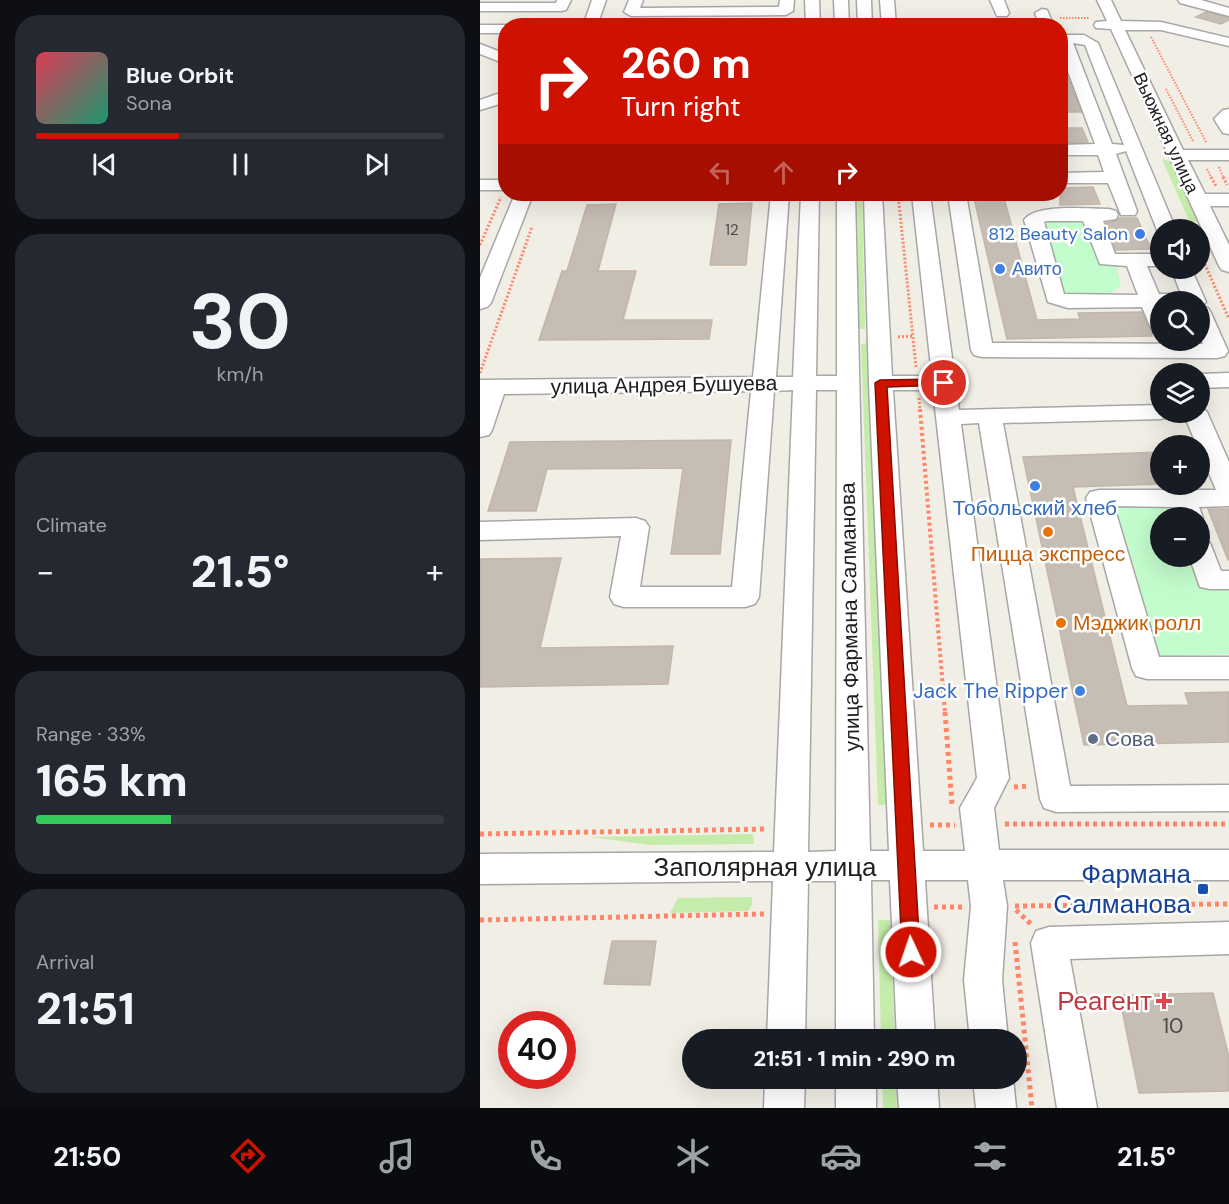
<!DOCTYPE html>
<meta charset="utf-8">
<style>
body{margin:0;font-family:"DM Sans",sans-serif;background:#242831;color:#f1f3f6;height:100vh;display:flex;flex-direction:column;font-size:22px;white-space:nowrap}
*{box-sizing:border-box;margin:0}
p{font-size:20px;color:#9ea1a6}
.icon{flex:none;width:33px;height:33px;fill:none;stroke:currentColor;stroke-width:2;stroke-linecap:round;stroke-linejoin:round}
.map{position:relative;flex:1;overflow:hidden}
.panel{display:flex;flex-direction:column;gap:15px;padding:15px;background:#0d0f14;width:480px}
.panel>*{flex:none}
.top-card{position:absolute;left:18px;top:18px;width:570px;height:183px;border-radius:24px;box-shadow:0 6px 24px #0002;background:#cf1200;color:#fff;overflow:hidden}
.tools{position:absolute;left:670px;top:219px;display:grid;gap:12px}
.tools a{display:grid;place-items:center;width:60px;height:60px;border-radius:50%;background:#171b24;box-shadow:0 6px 24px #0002;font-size:30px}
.speed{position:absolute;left:18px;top:1011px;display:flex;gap:12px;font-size:30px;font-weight:700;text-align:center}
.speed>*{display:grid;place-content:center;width:78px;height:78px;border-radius:50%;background:#171b24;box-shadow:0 6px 24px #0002;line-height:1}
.speed .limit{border:9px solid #d22;background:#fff;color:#111}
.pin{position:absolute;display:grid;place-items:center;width:51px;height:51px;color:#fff;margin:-26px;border:3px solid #fff;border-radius:50%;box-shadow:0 2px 6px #0007}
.me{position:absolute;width:66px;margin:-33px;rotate:357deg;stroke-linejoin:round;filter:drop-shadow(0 0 4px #0008)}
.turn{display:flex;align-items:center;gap:21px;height:126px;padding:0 24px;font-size:27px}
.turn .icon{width:78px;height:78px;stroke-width:2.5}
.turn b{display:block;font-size:42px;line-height:51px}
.lanes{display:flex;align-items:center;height:57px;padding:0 24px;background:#0003;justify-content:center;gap:30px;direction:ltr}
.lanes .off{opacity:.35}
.big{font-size:45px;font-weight:800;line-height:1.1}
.panel .tile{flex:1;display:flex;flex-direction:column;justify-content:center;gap:9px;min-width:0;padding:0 21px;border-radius:24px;background:#242831}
.panel .dial{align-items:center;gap:0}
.dial b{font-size:78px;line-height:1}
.song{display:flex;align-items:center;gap:18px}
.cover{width:72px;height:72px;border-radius:9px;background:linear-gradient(135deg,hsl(350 70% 55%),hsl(160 70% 35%))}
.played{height:6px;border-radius:3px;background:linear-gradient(90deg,#cf1200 35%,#363941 35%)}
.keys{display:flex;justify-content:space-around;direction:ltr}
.heat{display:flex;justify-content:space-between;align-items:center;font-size:33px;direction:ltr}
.charge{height:9px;border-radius:4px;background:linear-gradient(90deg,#34c759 33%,#363941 0)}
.trip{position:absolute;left:202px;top:1029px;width:345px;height:60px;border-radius:30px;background:#171b24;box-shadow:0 6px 24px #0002;font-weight:800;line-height:60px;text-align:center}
.tabs{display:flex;height:96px;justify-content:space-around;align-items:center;background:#090b0e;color:#9ea1a6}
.tabs .icon{width:42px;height:42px}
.tabs .selected{color:#cf1200}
.tabs b{font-size:27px;color:#f1f3f6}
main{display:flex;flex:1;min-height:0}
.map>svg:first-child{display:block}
.grass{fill:#c5ecab}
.park{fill:#c2fbcc}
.building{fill:#c6beb5;stroke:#c3b6a8;stroke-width:1.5}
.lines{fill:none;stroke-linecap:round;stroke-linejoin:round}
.minor-casing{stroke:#a7a7a7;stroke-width:3}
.path-far3{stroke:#fe866a;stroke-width:2;stroke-dasharray:1.5 1.5;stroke-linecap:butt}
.path-far2{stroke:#fe866a;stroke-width:3;stroke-dasharray:2 2;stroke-linecap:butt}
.path-far1{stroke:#fe866a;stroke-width:4;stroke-dasharray:3 3;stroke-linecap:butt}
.path{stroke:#fe866a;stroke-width:5;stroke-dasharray:4 4;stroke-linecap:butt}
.minor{fill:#fff;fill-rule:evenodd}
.route{fill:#cf1200;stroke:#870c00;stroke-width:1.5}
.shop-dot{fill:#3f7fe0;stroke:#fff;stroke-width:2}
.food-dot{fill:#e8710a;stroke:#fff;stroke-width:2}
.service-dot{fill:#5c6f8a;stroke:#fff;stroke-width:2}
.transit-dot{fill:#1a4fb4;stroke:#fff;stroke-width:2}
.health-dot{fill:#e0444e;stroke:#fff;stroke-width:2}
.labels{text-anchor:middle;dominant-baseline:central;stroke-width:5;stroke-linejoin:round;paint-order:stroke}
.far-number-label{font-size:15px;fill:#4a4845}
.far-street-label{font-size:18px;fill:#202020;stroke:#fff}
.far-shop-label{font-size:18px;fill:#366cbe;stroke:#fff;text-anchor:end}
.street-label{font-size:21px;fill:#202020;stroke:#fff}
.shop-label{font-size:21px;fill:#366cbe;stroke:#fff}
.food-label{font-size:21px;fill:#c56008;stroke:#fff}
.service-label{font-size:21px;fill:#4e5e75;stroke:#fff;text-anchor:start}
.near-number-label{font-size:21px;fill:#4a4845}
.near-street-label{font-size:26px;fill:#202020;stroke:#fff}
.near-transit-label{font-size:26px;fill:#164399;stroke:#fff;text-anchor:end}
.near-health-label{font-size:26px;fill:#be3a42;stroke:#fff;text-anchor:end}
</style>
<main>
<section class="panel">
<div class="tile">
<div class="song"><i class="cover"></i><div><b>Blue Orbit</b><p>Sona</p></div></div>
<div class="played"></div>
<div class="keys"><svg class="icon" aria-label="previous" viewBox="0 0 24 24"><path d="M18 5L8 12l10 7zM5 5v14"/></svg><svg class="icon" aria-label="pause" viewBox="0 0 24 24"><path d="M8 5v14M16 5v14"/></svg><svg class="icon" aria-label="next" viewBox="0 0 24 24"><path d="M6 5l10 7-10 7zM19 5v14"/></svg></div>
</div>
<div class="tile dial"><b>30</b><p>km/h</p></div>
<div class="tile"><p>Climate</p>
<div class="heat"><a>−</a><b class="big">21.5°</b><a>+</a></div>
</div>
<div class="tile"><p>Range · 33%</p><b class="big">165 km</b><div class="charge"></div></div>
<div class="tile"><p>Arrival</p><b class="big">21:51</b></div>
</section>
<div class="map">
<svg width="749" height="1108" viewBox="0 0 749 1108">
<rect width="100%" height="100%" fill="#f1eee6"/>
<g class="grass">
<path d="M682,159L692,162L718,221L710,223Z"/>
<path d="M377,194H382L385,329H379Z"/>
<path d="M388,343L408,805H398L381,344Z"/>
<path d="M273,834L274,844L170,845L110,837Z"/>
<path d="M272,897V905L268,911L190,913L198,898Z"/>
<path d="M398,920H410L415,1039H401Z"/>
<path d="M402,1079H416L417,1108H403Z"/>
</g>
<g class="park">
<path d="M609,218L636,264L641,286L628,295L582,294L574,291L563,219Z"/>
<path d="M630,503H694L700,517L681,518V556L715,557L749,589V654L675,657Z"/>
</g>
<g class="building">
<path d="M726,12L749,18V20L741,24L716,17Z"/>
<path d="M580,61L588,78L601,112H583L580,106Z"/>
<path d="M580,128H602L608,142L580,143Z"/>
<path d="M613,187L620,204L580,205V188Z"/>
<path d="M493,194H523L557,320L600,319L598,313L662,312L672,336L527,339Z"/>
<path d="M272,203L266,265H230L239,204Z"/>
<path d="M136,204L118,271H156L143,320H232L229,339L59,340L82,271H87L107,205Z"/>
<path d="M639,218H657L671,249L636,250L626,223L636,221Z"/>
<path d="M251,440L240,554H191L203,468L67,469L56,511H8L30,442Z"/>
<path d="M681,452V484L593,487L647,706L709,705L705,693L749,692V742L604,745L543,457Z"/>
<path d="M728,509H749V560H748Z"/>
<path d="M81,558L60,648L193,646L188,684L0,687V559Z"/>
<path d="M132,941H176L170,985L124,984Z"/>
<path d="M733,993L749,1057V1091L659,1093L639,995Z"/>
</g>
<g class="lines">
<defs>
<g id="minor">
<path d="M77,0H91L86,10L81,11H0V3H76Z"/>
<path d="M112,0H126L117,26H103Z"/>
<path d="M149,0H163L160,8L299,7L300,0H314L313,11L306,15L151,16L144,12Z"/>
<path d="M325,0H339L340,26H326Z"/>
<path d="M354,0H368L369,26H355Z"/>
<path d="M377,0H391L392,26H378Z"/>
<path d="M400,0H414L416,26H402Z"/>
<path d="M510,0H524L529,13L527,16H517Z"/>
<path d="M617,0H631L641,21L681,22L749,38V46L681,30H645L703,150H749V160H708L725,194H749V206H730L749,245V272L742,270L739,266L631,29L616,28L614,25L616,22L627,21Z"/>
<path d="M698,0H721L749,8V16L700,3Z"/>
<path d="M562,9L567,10L574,26H560L555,13Z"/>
<path d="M0,25H26L29,26H26V33H0Z"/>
<path d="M580,35H604L618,43L696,230H681V234L677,230L646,151L636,154L657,211L655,215H641L628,183H580V173L624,172L618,155H580V145L615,144L580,50ZM593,43L605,45L644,145L632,144Z"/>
<path d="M0,44L26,54V64L0,54Z"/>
<path d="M26,91V102L0,110V100Z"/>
<path d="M749,109V134L743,133L734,119L743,110Z"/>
<rect x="0" y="180" width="26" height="10"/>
<path d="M35,194H53L11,303L7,307L0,309V278Z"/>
<path d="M291,194H309L296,377H313L321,194H339L336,376H357V194H375L390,851H409L389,383L384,194H402L412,376H452L432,194H450L479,410L681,405V412H692L689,417L681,419L523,423L590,786L749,785V811L576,812L564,808L560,799L499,423L481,424L529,778L514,808L519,850H749V880H523L527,906L522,980L528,1040H490L484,980L491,906L488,880H445L455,1040H417L410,880H391L394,1040H356V881H328L325,1040H287L293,881L0,884V854L294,852L313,390L294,391L279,597L275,604L265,607H144L134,604L130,597L141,536L0,540V522L156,518L165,521L169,527L160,587H252L271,391L24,394L12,430L9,435L0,437V380L273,377ZM336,390H357L356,851L328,852ZM413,390H453L497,778L480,808L485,851H443Z"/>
<path d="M468,194H486L512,343L723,344L720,337V302H681V334L673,333L662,307L588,308L568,302L544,220C556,203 609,209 629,209L636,211L638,215L636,219L623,221L635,254H681V266H667L679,294H701L691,268H711L726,302L721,307L728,308L731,313L748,351L745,356L737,358L502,357L494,355L491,350ZM567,221H603L620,264L647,266L658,295L584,294L564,222Z"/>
<path d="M749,373V387L720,388V374Z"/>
<path d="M720,406L727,412L749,462V506L719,507L723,518L720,523V518H697L693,507L634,506L679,657H749V679H667L656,676L652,668L606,498L610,492L619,490H736L720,452V446H717L703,412H720Z"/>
<path d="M720,540L730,543L741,571H749V589H730L720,587L709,556H720Z"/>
<path d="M749,922V954L590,959L617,1108H577L551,943L556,931L569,927Z"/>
<path d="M285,1078H325L324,1108H284Z"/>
<rect x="356" y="1078" width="40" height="30"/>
<path d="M417,1078H457L459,1108H419Z"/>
<path d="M493,1078H533L536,1108H496Z"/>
</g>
</defs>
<use href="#minor" class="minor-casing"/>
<g class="path-far3">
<path d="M580,18H609"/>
<path d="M424,19H510"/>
<path d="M85,21H91L89,26"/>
<path d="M671,37L726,142"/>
<path d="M686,89L713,141"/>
<path d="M739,167L744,179"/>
<path d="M727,169L732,179"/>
</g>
<g class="path-far2">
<path d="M731,177L736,186"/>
<path d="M743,177L747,185"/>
<path d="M418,194L436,367"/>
<path d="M0,245L21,197"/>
<path d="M720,253L749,319"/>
<path d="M418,337L432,336"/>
<path d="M0,373L52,227"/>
<path d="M439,398L440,411"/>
</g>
<path class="path-far1" d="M440,409L465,713"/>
<g class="path">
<path d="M465,712L472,804"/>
<path d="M534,787L550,786"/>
<path d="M525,824H749"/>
<path d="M450,825H475"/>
<path d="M0,834L286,829"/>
<path d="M535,906L749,904"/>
<path d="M454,907H482"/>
<path d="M536,910L552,925"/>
<path d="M0,920L284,914"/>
<path d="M535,942L552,1108"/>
</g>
<use href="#minor" class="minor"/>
</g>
<path class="route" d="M464,379L470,383L468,385L407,387L440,952L438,958L431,960L425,958L422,952L395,383L400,380Z"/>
<g class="shop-dot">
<circle cx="660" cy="234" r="6"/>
<circle cx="520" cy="269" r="6"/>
<circle cx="555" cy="486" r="6"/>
<circle cx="600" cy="691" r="6"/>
</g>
<g class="food-dot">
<circle cx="568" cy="532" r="6"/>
<circle cx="581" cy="623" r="6"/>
</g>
<circle class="service-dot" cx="613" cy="739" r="6"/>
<rect class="transit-dot" x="717" y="883" width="12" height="12" rx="3"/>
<path class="health-dot" d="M681 992h6v6h6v6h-6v6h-6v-6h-6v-6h6z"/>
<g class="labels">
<g class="far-number-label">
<text x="252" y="230">12</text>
</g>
<g class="far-street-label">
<text transform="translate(686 133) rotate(65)">Вьюжная улица</text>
</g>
<g class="far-shop-label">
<text x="648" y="234">812 Beauty Salon</text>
<text x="532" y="269" text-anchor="start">Авито</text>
</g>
<g class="street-label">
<text transform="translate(184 385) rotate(-1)">улица Андрея Бушуева</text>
<text transform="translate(370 617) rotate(-91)">улица Фармана Салманова</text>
</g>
<g class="shop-label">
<text x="555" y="508">Тобольский хлеб</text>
<text x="588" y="691" text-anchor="end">Jack The Ripper</text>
</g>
<g class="food-label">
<text x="568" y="554">Пицца экспресс</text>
<text x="593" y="623" text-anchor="start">Мэджик ролл</text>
</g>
<g class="service-label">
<text x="625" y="739">Сова</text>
</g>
<g class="near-number-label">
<text x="693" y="1026">10</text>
</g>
<g class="near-street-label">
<text x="285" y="867">Заполярная улица</text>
</g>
<g class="near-transit-label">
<text x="711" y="874">Фармана<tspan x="711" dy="30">Салманова</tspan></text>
</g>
<g class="near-health-label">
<text x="672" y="1001">Реагент</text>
</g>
</g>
</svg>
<div class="tools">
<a><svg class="icon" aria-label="sound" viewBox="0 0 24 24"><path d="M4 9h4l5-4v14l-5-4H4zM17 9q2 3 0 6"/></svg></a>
<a><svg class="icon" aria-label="search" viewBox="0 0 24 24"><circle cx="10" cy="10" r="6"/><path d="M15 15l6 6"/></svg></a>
<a><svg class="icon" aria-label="layers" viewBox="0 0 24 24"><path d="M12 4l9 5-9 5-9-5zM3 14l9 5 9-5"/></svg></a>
<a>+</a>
<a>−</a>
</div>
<div class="speed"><div class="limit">40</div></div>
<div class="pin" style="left:464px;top:383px;background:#d93025"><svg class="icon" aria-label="arrive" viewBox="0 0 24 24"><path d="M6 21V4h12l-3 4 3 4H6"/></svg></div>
<svg class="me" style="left:431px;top:952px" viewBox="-20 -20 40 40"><circle r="17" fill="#cf1200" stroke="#fff" stroke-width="3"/><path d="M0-11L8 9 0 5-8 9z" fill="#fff"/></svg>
<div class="trip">21:51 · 1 min · 290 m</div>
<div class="top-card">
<div class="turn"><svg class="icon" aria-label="right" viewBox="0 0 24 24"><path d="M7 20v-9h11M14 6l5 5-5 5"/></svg><div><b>260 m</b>Turn right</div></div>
<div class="lanes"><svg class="icon off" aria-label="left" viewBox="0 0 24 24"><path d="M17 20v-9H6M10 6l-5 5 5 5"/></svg><svg class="icon off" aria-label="ahead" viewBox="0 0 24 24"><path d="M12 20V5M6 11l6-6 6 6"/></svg><svg class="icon" aria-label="right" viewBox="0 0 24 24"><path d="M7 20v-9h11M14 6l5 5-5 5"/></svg></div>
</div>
</div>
</main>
<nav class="tabs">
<b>21:50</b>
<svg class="icon selected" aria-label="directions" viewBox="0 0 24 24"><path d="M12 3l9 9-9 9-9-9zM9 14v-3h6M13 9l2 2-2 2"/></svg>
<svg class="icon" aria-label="music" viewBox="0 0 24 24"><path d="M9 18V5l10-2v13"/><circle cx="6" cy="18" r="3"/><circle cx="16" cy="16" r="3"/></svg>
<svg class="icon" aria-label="phone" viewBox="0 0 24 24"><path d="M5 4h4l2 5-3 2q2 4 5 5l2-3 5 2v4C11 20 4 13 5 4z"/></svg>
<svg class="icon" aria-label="climate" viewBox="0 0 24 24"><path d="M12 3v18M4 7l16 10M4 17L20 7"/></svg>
<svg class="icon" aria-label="car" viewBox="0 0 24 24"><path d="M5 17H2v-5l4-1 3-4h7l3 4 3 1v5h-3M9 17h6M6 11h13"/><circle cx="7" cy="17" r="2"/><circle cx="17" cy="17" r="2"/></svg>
<svg class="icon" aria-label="filters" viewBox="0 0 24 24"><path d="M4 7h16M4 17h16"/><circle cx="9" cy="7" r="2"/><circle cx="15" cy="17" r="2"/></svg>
<b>21.5°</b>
</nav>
